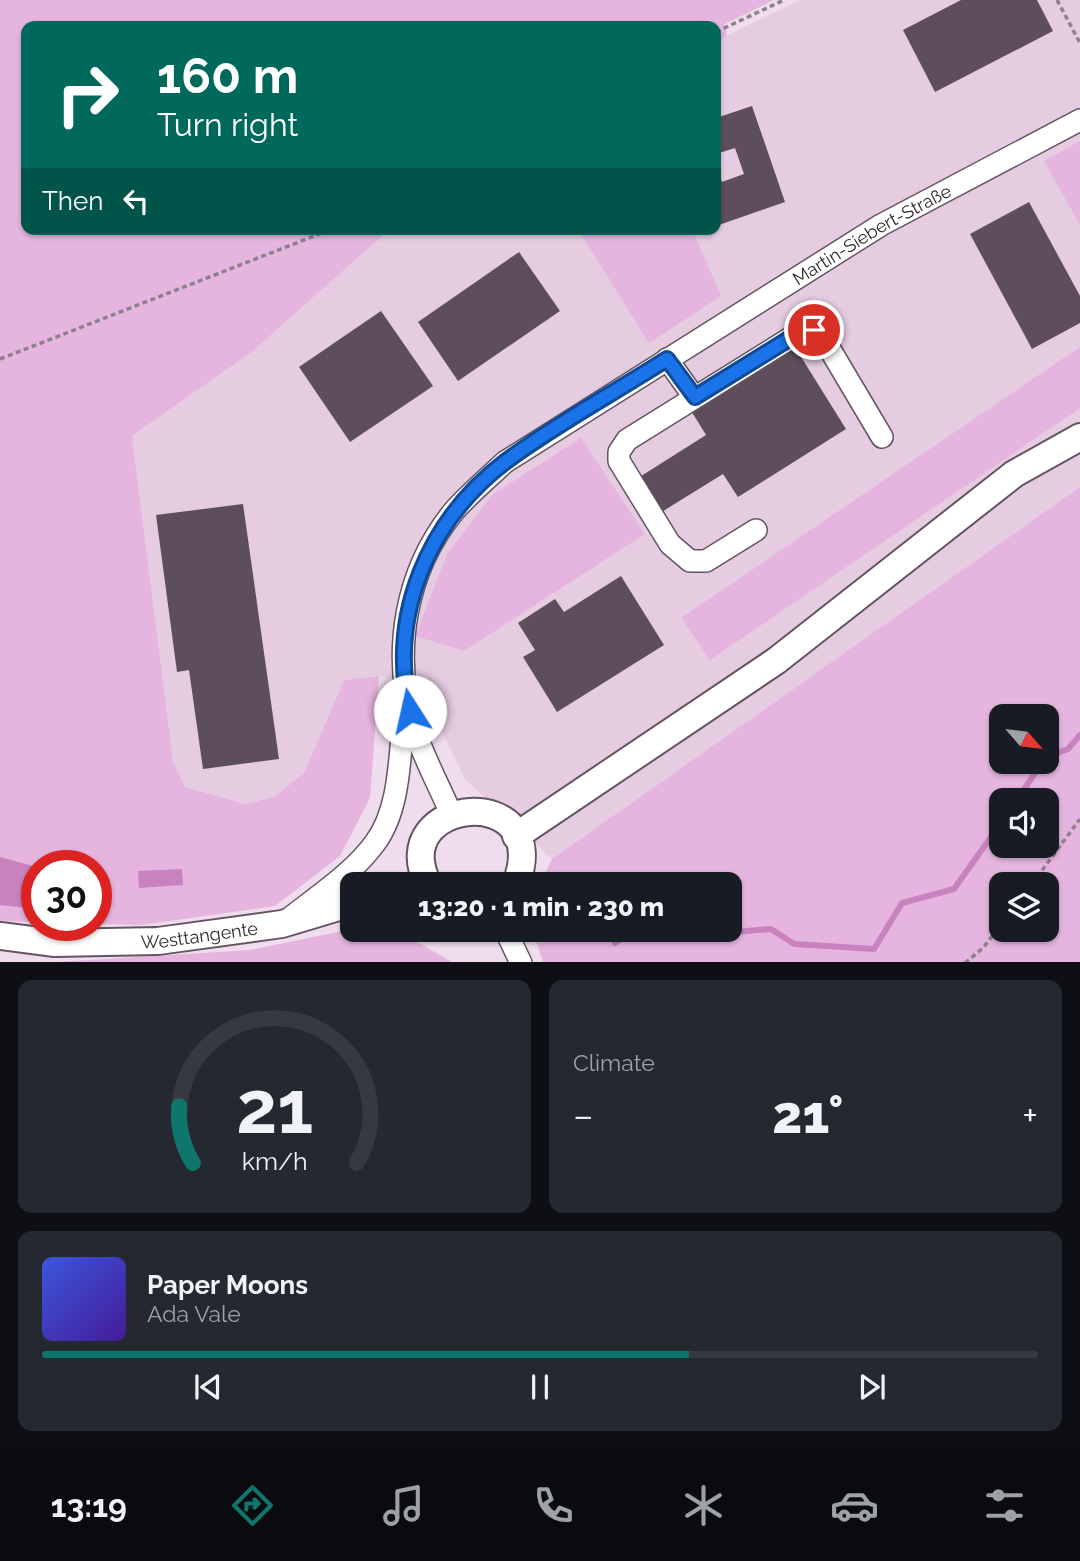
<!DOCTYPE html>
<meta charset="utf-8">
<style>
body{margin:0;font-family:Raleway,sans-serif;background:#242831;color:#f1f3f6;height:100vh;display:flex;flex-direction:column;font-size:26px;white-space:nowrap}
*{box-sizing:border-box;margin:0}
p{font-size:23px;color:#9ea1a6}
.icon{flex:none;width:38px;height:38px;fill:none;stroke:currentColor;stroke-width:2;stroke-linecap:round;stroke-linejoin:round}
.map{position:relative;height:962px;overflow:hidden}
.panel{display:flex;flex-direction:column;gap:18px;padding:18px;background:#0d0f14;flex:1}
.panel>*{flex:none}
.guide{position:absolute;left:21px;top:21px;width:700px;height:214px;border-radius:14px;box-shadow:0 2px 5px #0004;background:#00695c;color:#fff;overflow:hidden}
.needle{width:46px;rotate:118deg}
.fabs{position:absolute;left:989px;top:704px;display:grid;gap:14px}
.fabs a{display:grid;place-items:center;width:70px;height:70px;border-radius:14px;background:#171b24;box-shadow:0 2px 5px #0004;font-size:35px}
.speed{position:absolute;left:21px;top:850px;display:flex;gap:14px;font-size:35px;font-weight:700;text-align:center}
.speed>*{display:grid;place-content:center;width:91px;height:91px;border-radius:50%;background:#171b24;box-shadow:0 2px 5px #0004;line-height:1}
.speed .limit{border:10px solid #d22;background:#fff;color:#111}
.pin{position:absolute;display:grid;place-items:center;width:60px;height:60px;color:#fff;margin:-30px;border:4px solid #fff;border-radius:50%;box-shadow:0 2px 7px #0007}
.me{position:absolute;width:77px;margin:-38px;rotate:350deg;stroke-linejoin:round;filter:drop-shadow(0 0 5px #0008)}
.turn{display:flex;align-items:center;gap:24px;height:147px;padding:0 21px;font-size:32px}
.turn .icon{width:91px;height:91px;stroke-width:2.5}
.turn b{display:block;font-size:49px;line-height:60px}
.then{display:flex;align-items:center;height:66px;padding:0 21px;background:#0003;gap:14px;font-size:26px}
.big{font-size:52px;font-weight:800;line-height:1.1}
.panel .widget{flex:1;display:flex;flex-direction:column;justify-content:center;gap:10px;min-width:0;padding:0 24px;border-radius:14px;background:#242831}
.panel .dial{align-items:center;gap:0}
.dial svg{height:182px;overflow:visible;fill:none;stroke:#363941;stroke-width:7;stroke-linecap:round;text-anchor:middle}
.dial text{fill:#f1f3f6;stroke:none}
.song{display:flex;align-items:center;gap:21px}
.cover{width:84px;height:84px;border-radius:10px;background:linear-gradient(135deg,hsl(230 70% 55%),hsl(260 70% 35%))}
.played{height:7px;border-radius:4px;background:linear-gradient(90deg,#0f766e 65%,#363941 65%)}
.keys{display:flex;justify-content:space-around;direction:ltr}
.heat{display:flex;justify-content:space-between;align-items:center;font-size:38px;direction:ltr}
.panel .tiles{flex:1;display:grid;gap:18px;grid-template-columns:1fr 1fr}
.widget:last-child{grid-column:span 2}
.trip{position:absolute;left:340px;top:872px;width:402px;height:70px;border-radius:14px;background:#171b24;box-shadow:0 2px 5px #0004;font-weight:800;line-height:70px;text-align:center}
.dock{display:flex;height:112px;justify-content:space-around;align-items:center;background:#090b0e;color:#9ea1a6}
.dock .icon{width:49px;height:49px}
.dock .active{color:#0f766e}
.dock b{font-size:32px;color:#f1f3f6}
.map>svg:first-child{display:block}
.built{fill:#e5cce1}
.green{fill:#e6b5df;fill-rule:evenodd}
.water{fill:#c883bf}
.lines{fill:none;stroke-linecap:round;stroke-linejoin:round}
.stream{stroke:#c883bf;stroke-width:6}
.building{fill:#5e4e5c}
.minor-casing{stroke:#645462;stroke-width:24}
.major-casing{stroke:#645462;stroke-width:30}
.path{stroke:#8d808b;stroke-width:3.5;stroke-dasharray:5 3.5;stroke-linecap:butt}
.minor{stroke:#fff;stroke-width:21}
.major{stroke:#fff;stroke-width:26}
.route-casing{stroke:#114b97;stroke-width:18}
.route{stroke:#1a73e8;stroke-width:12}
.labels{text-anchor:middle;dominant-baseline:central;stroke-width:7;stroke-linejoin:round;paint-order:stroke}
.street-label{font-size:18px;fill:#30292f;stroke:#efdcec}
</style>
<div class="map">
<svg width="1080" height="963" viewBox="0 0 1080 963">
<rect width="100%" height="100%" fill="#efdcec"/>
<path class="built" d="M800,0H1080V487L552,859L465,779L419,684L380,676L344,680L304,773L274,797L245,804L185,787L173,761L132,436L253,351L390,229H716V41Z"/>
<g class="green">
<path d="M0,0H774L725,24L727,36L716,41V26H26V229H390L253,351L132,436L173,761L185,787L245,804L274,797L304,773L344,680L379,676L370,798L340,856L275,906L142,925L96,924V866H37V922L0,921Z"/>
<path d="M1080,141V225L1044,161Z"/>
<path d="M578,229H692L721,296L649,343Z"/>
<path d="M1080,347V408L710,660L681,618Z"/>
<path d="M581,438L645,534L464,651L415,636L447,554L493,494Z"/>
<path d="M1080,487V962H543L532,929H730V884H540L552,859ZM1001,716H1046V761H1001ZM1001,800H1046V845H1001ZM1001,884H1046V929H1001Z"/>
<path d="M352,929H394L452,962H57L250,950Z"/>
</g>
<g class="water">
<path d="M0,857L37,867V909L0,905Z"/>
<path d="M182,869L183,885L139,888L138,871Z"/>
</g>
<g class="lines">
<g class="stream">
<path d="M1046,757L1068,749L1080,735"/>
<path d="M1017,800L1043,761"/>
<path d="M615,943L634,932L652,935L665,930L688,936L771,929L794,944L874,949L902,903L954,889L1001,823"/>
</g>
</g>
<g class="building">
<path d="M961,0H1037L1053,31L935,92L903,30Z"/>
<path d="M752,106L785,202L716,226V164L722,182L744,174L735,148L716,154V118Z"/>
<path d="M1029,202L1080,296V323L1032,349L970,234Z"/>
<path d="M519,252L560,311L458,381L418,322Z"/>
<path d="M381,311L433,386L350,442L299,367Z"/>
<path d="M793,344L846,429L738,497L723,474L660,513L638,478L706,435L690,409Z"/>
<path d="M243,504L279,759L203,769L189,670L177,672L156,515Z"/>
<path d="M621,576L664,645L557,712L523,657L535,650L518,623L555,599L564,612Z"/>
</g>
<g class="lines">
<defs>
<g id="minor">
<path d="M667,359L694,397"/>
<path d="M756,530L706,561H690L670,544L619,461V452L627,440L805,329L814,330L822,336L882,437"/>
<path id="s1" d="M451,814C439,785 422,755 413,725C392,651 405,571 454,511C469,494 488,478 505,462L881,225L1080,120"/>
<path d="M290,918C319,895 353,873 375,843C402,807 399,750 405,707"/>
<path d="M505,929L521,963"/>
</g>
<g id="major">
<path d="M516,836L776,661L1014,474L1080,437"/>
<path d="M428,884C384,796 555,780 516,884"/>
<path id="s2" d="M0,936L55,943L158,941L282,924L352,903"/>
</g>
</defs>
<use href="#minor" class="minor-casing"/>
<use href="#major" class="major-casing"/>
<g class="path">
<path d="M1057,0L1080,43"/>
<path d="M716,32L784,0"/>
<path d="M0,359L332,229"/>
<path d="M1032,884L1080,819"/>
<path d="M965,963L983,948L1001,925"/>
</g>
<use href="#minor" class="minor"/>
<use href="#major" class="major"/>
</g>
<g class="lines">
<defs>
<path id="route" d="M410,711C388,615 428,521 505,462C556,424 614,393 667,359L695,397L805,329L814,330"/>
</defs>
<use href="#route" class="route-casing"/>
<use href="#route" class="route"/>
</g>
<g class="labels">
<g class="street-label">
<text stroke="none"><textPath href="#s1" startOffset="826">Martin-Siebert-Straße</textPath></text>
<text stroke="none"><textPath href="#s2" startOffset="200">Westtangente</textPath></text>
</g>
</g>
</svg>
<div class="fabs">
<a><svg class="needle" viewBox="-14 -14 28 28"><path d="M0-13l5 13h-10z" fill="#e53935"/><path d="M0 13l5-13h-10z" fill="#9ea1a6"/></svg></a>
<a><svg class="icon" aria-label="sound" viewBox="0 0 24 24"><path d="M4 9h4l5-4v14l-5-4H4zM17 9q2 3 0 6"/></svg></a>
<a><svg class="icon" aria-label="layers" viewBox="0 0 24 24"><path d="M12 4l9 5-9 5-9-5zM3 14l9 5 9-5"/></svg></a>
</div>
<div class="speed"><div class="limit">30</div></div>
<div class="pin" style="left:814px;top:330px;background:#d93025"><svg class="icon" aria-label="arrive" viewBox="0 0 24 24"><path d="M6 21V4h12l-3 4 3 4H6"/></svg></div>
<svg class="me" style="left:410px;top:711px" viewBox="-20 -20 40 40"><circle r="19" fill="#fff"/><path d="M0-13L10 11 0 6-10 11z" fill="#1a73e8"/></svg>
<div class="trip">13:20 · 1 min · 230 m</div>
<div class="guide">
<div class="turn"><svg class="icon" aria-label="right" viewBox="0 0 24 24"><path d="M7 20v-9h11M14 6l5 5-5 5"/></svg><div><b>160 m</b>Turn right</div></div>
<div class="then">Then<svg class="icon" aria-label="left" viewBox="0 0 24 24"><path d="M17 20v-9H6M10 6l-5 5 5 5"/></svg></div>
</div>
</div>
<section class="panel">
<div class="tiles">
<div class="widget dial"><svg viewBox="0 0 100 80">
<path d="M14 69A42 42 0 1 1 86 69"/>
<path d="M14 69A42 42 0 0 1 8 44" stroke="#0f766e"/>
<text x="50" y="56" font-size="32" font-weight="700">21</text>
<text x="50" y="72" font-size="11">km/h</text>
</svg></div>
<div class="widget"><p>Climate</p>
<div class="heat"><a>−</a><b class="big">21°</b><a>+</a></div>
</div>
<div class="widget">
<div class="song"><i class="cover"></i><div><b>Paper Moons</b><p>Ada Vale</p></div></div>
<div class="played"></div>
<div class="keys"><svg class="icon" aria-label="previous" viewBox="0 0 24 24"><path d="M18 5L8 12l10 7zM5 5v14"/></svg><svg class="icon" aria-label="pause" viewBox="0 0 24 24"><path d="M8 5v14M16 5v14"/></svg><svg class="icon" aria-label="next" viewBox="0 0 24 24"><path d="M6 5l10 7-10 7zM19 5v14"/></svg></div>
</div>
</div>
</section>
<nav class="dock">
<b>13:19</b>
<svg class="icon active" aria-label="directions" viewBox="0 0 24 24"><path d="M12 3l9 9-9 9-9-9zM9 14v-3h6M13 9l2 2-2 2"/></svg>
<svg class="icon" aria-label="music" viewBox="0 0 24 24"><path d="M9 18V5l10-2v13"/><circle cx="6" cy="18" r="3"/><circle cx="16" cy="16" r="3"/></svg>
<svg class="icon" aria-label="phone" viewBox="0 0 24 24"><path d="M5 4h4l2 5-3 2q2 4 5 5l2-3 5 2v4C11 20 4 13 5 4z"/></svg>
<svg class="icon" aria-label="climate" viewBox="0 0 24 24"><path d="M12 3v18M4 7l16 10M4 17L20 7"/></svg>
<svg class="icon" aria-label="car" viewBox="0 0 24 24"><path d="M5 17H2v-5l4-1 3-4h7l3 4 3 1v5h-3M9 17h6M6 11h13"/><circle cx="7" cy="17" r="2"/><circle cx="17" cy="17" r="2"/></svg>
<svg class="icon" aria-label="filters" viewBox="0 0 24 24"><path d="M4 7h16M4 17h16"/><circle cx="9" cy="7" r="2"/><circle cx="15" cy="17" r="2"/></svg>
</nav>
